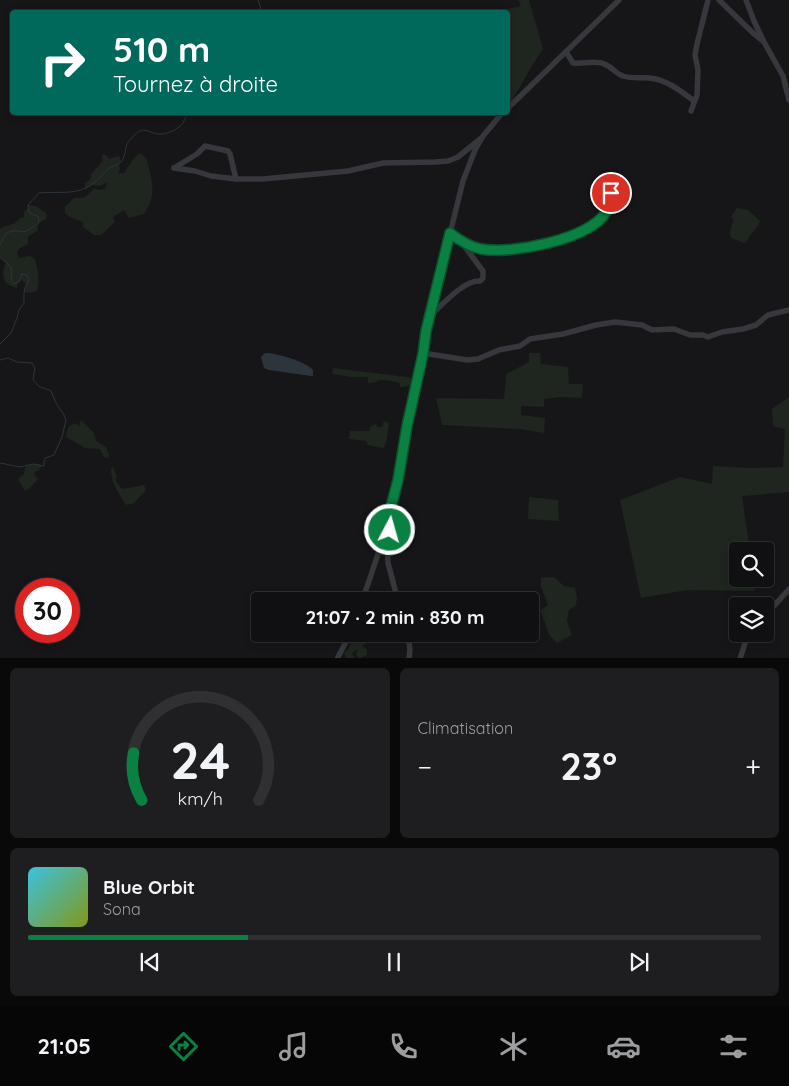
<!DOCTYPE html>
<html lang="fr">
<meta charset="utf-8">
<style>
body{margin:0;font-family:Quicksand,sans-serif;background:#1e1e20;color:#f1f3f6;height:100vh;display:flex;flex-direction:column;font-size:19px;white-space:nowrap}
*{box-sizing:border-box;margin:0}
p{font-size:16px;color:#9c9d9f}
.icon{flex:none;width:28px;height:28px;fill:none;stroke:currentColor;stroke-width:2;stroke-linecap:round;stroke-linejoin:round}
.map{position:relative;height:658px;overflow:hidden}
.details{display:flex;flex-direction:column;gap:10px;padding:10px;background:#09090a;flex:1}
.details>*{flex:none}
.guide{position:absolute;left:10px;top:10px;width:500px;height:105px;border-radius:5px;box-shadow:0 2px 8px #0003,0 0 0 1px #303032;background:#00695c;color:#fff;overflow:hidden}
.tools{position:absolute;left:729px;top:542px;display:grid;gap:10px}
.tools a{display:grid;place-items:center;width:45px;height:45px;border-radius:5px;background:#101012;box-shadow:0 2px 8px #0003,0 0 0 1px #303032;font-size:25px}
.speed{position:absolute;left:15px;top:578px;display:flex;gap:10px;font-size:25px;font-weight:700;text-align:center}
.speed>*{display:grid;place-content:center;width:65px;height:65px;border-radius:50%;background:#101012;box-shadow:0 2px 8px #0003,0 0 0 1px #303032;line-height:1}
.speed .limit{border:8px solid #d22;background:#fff;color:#111}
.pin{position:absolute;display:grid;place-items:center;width:42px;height:42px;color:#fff;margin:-21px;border:2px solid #fff;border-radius:50%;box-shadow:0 1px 5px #0007}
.me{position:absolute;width:55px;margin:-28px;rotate:6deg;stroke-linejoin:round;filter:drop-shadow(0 0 4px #0008)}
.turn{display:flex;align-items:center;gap:18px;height:105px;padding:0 20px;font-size:22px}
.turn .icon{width:65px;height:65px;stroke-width:2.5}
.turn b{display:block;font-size:35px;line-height:42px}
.big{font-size:38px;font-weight:700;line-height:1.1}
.details .widget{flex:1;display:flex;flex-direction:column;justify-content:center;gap:8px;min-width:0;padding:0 18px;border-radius:8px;background:#1e1e20}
.details .dial{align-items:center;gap:0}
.dial svg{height:130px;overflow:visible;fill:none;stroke:#303032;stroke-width:7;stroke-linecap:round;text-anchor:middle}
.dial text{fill:#f1f3f6;stroke:none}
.song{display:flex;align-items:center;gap:15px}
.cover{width:60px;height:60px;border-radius:8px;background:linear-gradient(135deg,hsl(190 70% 55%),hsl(70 70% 35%))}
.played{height:5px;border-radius:2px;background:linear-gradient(90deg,#0b8043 30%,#303032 30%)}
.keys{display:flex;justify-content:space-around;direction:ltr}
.heat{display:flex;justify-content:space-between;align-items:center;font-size:28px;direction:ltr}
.details .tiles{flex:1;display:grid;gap:10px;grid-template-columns:1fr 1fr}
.widget:last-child{grid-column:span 2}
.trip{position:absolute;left:251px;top:592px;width:288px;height:50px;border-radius:5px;background:#101012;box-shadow:0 2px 8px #0003,0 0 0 1px #303032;font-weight:700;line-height:50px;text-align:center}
.dock{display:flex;height:80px;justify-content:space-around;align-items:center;background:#060607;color:#9c9d9f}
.dock .icon{width:35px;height:35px}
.dock .active{color:#0b8043}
.dock b{font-size:22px;color:#f1f3f6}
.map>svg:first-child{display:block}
.green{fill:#1e261f}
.water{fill:#2c353c}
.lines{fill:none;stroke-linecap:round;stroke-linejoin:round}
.stream{stroke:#2c353c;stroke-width:1}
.minor{stroke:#37383d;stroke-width:5.5}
.route-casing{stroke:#07532c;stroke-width:12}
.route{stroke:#0b8043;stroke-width:9}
</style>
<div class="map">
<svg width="789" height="659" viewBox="0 0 789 659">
<rect width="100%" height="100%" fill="#161618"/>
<g class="green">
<path d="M518,0H529L543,49L533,64L513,99L508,104V12H504L507,9L521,6Z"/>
<path d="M140,153L146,158C149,168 154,184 152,195C151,202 147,209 144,214L129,218L124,210L113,217L115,222L101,235H94L83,227V222L70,217L65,213V207L74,198C85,198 87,197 94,188L100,190L104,189L108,182L100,186L91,185L85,189V183L90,180L91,174L103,161L102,158L103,154L107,156L109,159L119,156L121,162L119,164L120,169L118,173H124L134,158Z"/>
<path d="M28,205L36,206L47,214L46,219C40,222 37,223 38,230L28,237V244L20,248L17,252L19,258L30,256L35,259C38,271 40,280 37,291L30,293L24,292L27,285L21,279L17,283V288C3,285 0,275 6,263L0,257V229C6,224 10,226 15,223C19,220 18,218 24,217V212L28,208Z"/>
<path d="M737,208L748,210L760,221C757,228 756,229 751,234C748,238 749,240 744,243L731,238C729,231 731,226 734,221L731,216Z"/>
<path d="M529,353H540L541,364L568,367L569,384H583L582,398L561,397L544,399V407L521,406V415L545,418L544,433L520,429L442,425L436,398L504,399L506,374L529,362Z"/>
<path d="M333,368L407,377L411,378V383L409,386L403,387H400L399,383C393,381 387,380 381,380C376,381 374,384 368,383V377H351L332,374Z"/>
<path d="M789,397V492L742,496L750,551H738V579H754L755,591L687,590L641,598L620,500L680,477L712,484L713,466L752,468L783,467L785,429L773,426L772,409Z"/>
<path d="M81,420L94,433L96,441L106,447L109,455L108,458L104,457L100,449L85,448L66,437L68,427L75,423L79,426Z"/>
<path d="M384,421L389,423L386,443L383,448L368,445L366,441L349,439L350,431H369L371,426L376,424L377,427H382Z"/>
<path d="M33,464H39L42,466L38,471H36L34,474L38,479L30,488L25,491L18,479L24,474L25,467Z"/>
<path d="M113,467L117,477L115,479C117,483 119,485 122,489L144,485L146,490L134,503L126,505C118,492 111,483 111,468Z"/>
<path d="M529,497L558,500L559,521L528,519Z"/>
<path d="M554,577L564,586L575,588L577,598L576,605L569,610L567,621L572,635L557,643L550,636L540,610L548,605L541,587V578Z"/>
<path d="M354,634H370L371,640L362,646L367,649V655L360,658L358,657L356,654L358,650H356L352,653L354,658H346L344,653L348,650Z"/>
</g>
<path class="water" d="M265,353C277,353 304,361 313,370V376H311L269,370L264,368L261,357Z"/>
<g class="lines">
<g class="stream">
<path d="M258,0L261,9L260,12"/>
<path d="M0,245C4,235 7,230 18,231C20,231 24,232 26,231C30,229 37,225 39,222L38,216L31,214L29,212L28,205L39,193C60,191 77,196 94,183C100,179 103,173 108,169C112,166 118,166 121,162C125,157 125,152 126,147C127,142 133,136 138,132C146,127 151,134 159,134C167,135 178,129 183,123C185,119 186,116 188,112"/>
<path d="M0,257L11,267L12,281L14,284L17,283L20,281L21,276L22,274L27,275L29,280L25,288L24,293V303L19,310L17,318L11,333L0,344"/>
<path d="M0,360L8,358L17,362L32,363L35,368L33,379C40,390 41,386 51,391L56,403L64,415L66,420L62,437L54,455L45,458L44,462V466L33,464L20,467L0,463"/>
</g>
<g class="minor">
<path d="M719,0L753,33L763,41"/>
<path d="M746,0L754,21L764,42L783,76L789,100"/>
<path d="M566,52L573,63C583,64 595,60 604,64C611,66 616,74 623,76C632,79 641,77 650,78C667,80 681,91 694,101"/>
<path d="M508,108L619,0"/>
<path d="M691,111L697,95L698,70L695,55L697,44L708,0"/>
<path d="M174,168L195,171L211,176L236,179H263L348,171L383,163L436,162L448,161L458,157L480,139"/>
<path d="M174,168L197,154L205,146L228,151L230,154L236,179"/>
<path d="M450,233L461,241L480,249L490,250H519L533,246L555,242L567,236L586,231L602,217L608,210L611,193"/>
<path d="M431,315C443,304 464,280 480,281L483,278V271L462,243"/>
<path d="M423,353L467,360L478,359L499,350L520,346L530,339L563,334L596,325L615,322L642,325L652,330L674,329L690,335H703L708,337L722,332L743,329L756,325L768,315L789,310"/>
<path d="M390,522L387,545L388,563L398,601"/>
<path d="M362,601C376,562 389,522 398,481C402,462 404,443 408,424C414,393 423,362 426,331L463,181L475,150L483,136L503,112"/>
<path d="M765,616L789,589"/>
<path d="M408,634L410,650L409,659"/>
<path d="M337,659L350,634"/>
<path d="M740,659L748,634"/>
</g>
</g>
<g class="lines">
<defs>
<path id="route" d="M390,530L388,518L398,480L407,426L423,354L426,331L450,233C459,240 470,247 481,249C510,255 591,239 606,212C609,206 610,199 611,193"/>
</defs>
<use href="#route" class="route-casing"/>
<use href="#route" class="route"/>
</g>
</svg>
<div class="tools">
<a><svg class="icon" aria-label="search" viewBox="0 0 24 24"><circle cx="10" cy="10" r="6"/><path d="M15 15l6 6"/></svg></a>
<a><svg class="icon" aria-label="layers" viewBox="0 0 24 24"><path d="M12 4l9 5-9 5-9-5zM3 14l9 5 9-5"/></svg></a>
</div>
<div class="speed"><div class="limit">30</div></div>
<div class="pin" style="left:611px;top:193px;background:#d93025"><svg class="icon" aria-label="arrive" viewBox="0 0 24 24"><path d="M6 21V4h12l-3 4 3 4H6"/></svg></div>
<svg class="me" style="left:390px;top:530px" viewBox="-20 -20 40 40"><circle r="17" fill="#0b8043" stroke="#fff" stroke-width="3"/><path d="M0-11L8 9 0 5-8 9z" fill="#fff"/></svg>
<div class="trip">21:07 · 2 min · 830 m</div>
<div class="guide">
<div class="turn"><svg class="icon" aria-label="right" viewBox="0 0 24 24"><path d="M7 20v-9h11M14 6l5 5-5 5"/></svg><div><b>510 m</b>Tournez à droite</div></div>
</div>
</div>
<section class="details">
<div class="tiles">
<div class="widget dial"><svg viewBox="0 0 100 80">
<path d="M14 69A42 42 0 1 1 86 69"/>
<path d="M14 69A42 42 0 0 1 9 40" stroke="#0b8043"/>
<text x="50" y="56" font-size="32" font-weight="700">24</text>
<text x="50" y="72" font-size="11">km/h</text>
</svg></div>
<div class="widget"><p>Climatisation</p>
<div class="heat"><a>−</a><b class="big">23°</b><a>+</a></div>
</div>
<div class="widget">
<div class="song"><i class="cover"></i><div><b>Blue Orbit</b><p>Sona</p></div></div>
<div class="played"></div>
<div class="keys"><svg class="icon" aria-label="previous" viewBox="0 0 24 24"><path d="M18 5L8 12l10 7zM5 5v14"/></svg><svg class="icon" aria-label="pause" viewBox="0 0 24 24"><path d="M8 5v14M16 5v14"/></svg><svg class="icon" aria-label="next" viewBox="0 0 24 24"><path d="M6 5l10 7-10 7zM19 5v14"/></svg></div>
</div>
</div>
</section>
<nav class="dock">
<b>21:05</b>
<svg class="icon active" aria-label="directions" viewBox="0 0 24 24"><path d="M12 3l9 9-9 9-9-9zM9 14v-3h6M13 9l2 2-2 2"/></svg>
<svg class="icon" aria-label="music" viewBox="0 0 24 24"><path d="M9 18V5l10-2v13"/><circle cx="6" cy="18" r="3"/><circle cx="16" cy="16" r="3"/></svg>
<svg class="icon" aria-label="phone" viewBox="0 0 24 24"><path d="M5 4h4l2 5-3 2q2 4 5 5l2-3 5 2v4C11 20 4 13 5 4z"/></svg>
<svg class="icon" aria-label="climate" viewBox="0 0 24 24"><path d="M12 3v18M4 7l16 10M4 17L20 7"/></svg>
<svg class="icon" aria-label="car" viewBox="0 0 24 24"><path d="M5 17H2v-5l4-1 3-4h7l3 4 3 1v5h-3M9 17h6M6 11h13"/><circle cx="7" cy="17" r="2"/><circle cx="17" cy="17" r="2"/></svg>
<svg class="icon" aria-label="filters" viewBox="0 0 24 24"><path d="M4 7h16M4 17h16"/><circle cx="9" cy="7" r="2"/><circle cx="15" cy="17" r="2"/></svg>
</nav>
